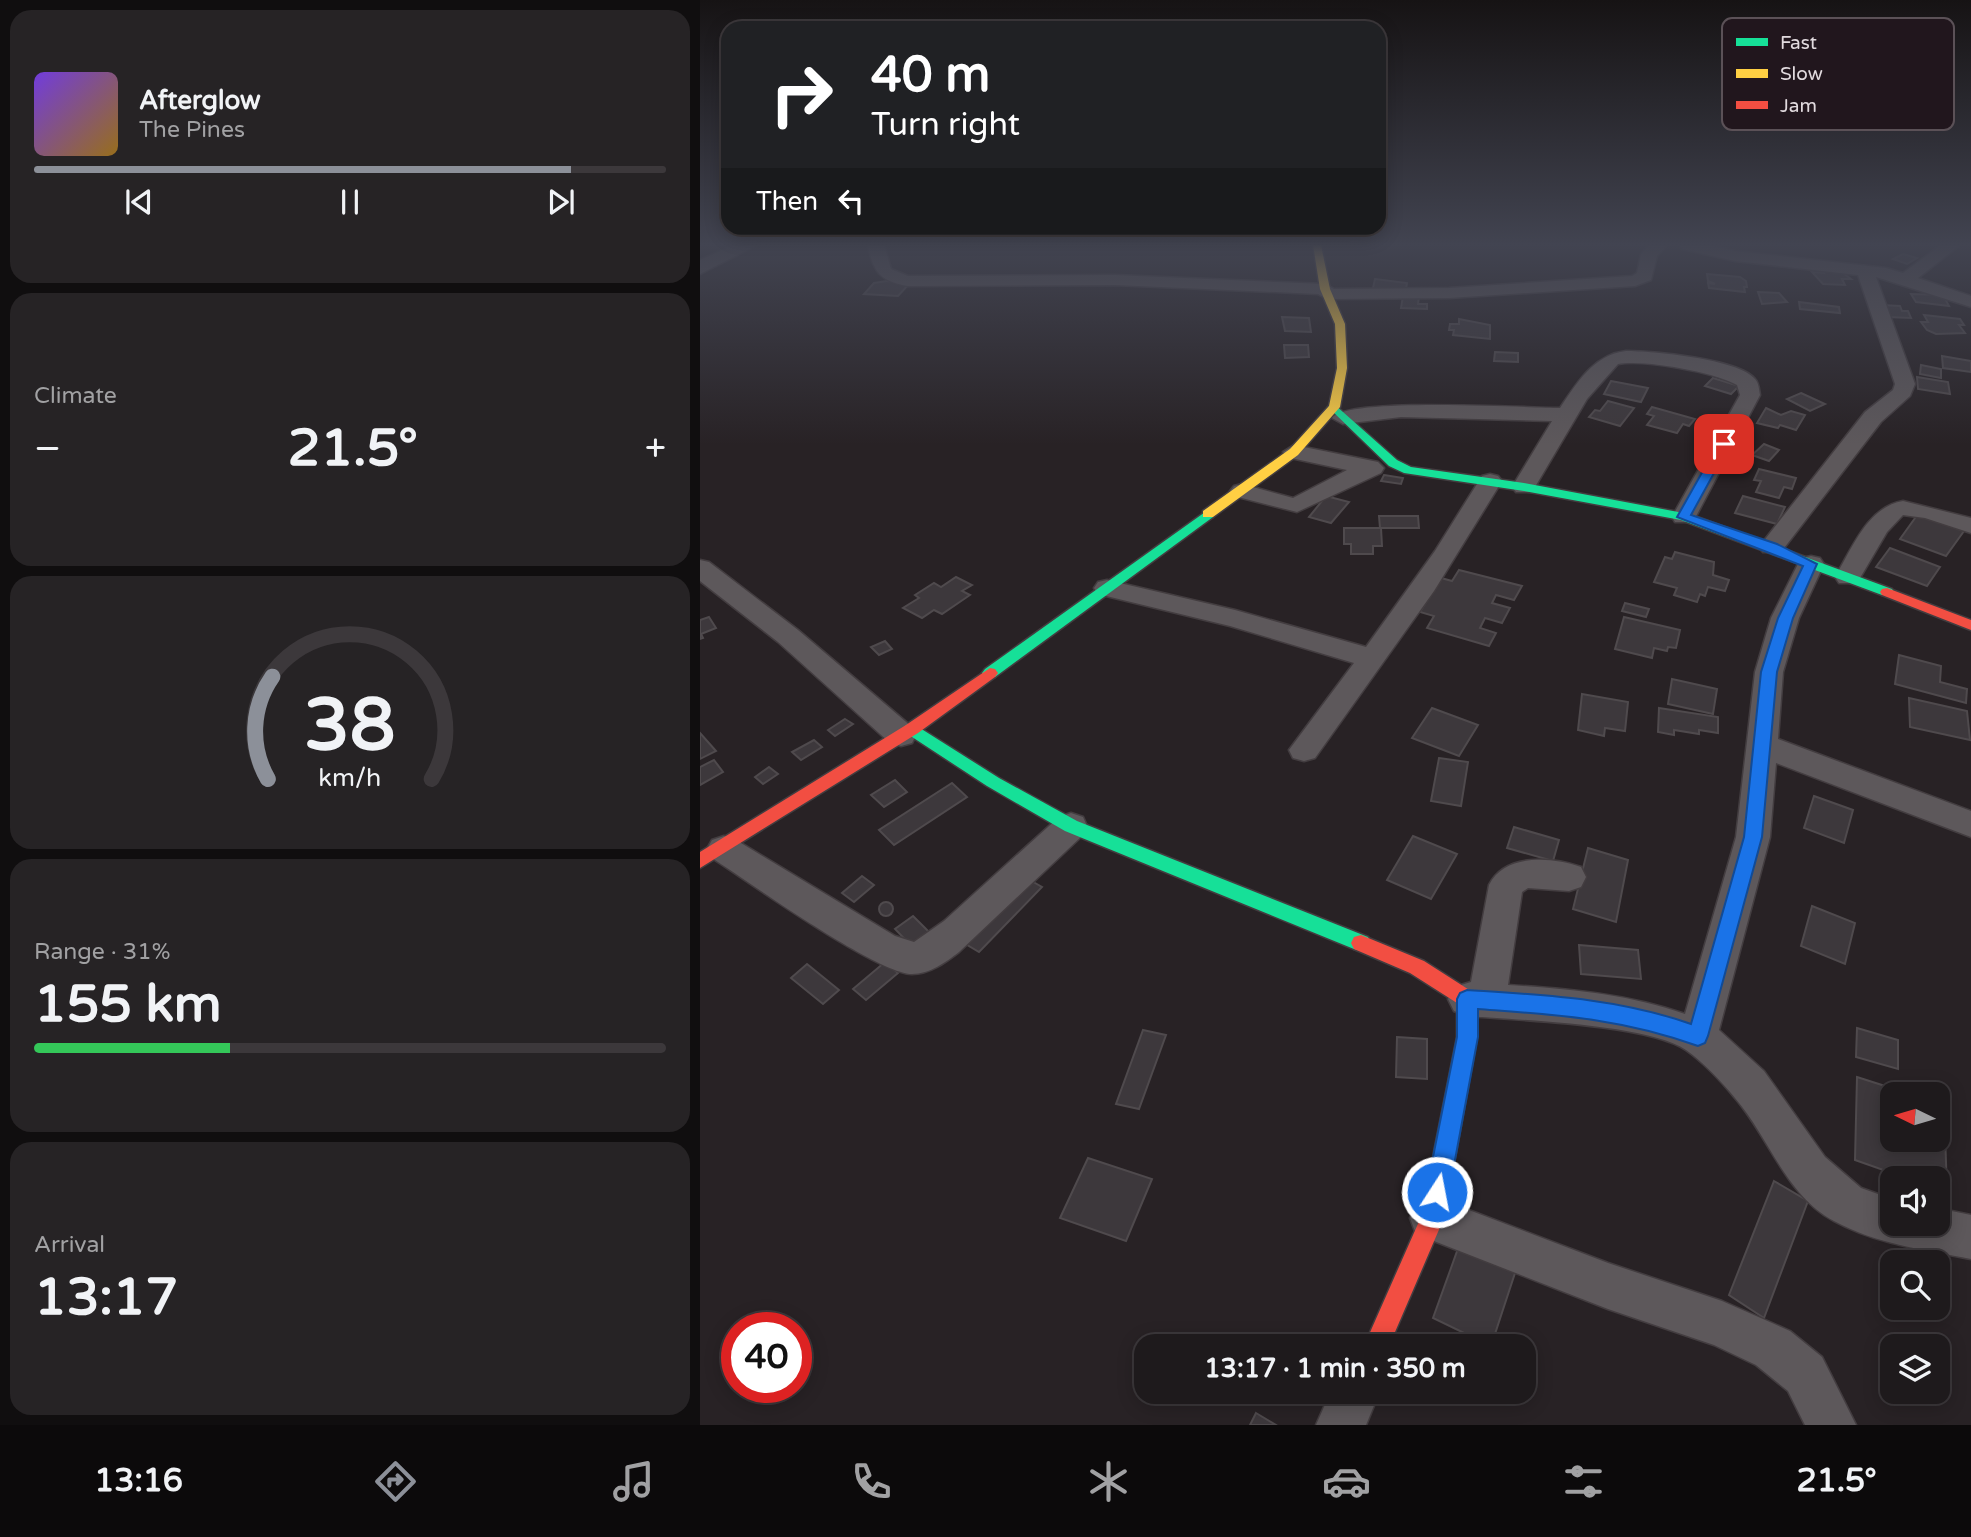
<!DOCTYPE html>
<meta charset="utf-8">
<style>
body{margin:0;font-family:"Varela Round",sans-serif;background:#262325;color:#f1f3f6;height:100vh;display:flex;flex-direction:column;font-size:26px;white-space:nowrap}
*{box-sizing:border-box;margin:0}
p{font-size:23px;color:#a1a1a3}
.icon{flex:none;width:38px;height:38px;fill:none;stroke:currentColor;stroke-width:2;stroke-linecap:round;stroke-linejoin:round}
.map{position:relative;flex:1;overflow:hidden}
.details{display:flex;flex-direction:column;gap:10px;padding:10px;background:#100e0f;width:700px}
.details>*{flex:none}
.guide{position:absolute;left:21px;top:21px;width:665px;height:214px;border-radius:21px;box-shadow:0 4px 18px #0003,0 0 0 2px #3c383b;background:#202124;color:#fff;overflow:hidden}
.needle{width:46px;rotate:275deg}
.tools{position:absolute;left:1180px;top:1082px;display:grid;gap:14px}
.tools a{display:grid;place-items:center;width:70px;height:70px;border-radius:14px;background:#1e1a1c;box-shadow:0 4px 18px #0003,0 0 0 2px #3c383b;font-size:35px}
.speed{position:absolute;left:21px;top:1312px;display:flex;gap:14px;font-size:35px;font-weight:700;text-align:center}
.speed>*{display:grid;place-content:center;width:91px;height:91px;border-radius:50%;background:#1e1a1c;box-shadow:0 4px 18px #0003,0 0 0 2px #3c383b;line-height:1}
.speed .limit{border:10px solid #d22;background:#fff;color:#111}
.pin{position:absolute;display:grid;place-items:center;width:60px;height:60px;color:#fff;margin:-30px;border-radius:14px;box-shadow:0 4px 10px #0006}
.me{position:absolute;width:77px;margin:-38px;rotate:11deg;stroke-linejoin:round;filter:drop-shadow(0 0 5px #0008)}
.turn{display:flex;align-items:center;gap:24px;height:147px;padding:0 35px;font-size:32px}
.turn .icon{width:91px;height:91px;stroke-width:2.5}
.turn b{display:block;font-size:49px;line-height:60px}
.then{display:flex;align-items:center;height:66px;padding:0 35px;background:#0003;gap:14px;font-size:26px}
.big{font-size:52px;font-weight:700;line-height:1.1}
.details .card{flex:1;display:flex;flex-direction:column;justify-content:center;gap:10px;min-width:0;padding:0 24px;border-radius:21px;background:#262325}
.details .dial{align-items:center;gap:0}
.dial svg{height:182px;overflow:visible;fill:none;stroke:#3c383b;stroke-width:7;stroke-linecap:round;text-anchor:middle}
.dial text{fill:#f1f3f6;stroke:none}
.song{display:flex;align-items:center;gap:21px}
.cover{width:84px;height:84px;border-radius:10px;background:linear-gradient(135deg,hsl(260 70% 55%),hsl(40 70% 35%))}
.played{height:7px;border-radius:4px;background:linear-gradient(90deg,#8c9099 85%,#3c383b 85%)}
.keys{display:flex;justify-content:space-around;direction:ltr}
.heat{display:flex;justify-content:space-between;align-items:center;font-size:38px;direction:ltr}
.charge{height:10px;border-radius:5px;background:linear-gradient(90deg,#34c759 31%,#3c383b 0)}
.trip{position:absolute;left:434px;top:1334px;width:402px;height:70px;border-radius:21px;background:#1e1a1c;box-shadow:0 4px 18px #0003,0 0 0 2px #3c383b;font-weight:700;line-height:70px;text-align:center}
.tab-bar{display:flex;height:112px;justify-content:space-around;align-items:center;background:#0c0a0b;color:#a1a1a3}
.tab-bar .icon{width:49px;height:49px}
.tab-bar .current{color:#8c9099}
.tab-bar b{font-size:32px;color:#f1f3f6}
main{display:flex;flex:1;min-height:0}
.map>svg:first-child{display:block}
.building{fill:#3d383c;stroke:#4f4a4d;stroke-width:2}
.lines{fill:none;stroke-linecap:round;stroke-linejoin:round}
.street-casing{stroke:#433d40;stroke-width:3}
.fast-casing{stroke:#433d40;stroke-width:3}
.slow-casing{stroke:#433d40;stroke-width:3}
.jam-casing{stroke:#433d40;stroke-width:3}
.street{fill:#5d585b;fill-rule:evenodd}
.fast{fill:#16e098;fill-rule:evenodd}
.slow{fill:#ffcf43;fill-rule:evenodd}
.jam{fill:#f24e42;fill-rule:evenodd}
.route{fill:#1a73e8;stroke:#114b97;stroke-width:2}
.key{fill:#21161d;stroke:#5b5157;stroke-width:2}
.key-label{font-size:19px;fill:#e1dade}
</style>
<main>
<section class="details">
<div class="card">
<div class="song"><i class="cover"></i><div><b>Afterglow</b><p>The Pines</p></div></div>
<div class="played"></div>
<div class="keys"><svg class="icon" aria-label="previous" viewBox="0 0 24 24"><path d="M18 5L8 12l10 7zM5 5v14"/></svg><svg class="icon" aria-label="pause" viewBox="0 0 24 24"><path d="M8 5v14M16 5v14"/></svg><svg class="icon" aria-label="next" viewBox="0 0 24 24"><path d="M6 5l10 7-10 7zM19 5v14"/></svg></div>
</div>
<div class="card"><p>Climate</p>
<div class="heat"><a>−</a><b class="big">21.5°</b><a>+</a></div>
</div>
<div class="card dial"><svg viewBox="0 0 100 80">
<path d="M14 69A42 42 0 1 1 86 69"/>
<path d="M14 69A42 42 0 0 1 16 24" stroke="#8c9099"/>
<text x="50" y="56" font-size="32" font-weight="700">38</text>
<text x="50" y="72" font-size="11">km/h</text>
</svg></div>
<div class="card"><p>Range · 31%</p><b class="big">155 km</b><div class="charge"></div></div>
<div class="card"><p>Arrival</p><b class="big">13:17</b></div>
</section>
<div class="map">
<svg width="1271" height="1425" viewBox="0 0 1271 1425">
<rect width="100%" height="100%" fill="#282225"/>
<g class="building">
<path d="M1203,254L1217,258L1207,264L1193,259Z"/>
<path d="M1123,270H1139L1151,279H1142L1145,285L1123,284L1112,272L1124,273Z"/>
<path d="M1007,274L1040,277L1046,281L1047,287H1044L1045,292L1009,288L1008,283L1015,284L1008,281Z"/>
<path d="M675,279L707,283L706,289L673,288Z"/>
<path d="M187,281L211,282L198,296L164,294L174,283Z"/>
<path d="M1058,292L1079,293L1087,302L1062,304Z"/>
<path d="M1211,294L1243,295L1249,306L1216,302Z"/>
<path d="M703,296L719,297L718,304H727V309L701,308Z"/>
<path d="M1099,302L1139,307L1140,313L1100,309Z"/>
<path d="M1181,305L1200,306L1202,311H1208L1211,318L1187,317Z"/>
<path d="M1224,315L1260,319L1264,325H1259L1265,333L1236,334L1227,330L1221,322H1228Z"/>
<path d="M582,317L609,318L611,332L585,331Z"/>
<path d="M759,319L790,325V339L753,335L754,330H749L750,324H759Z"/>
<path d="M584,345H608L609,357L585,358Z"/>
<path d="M795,352L818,353V362L794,361Z"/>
<path d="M1242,356L1271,361V372L1243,368Z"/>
<path d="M1221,365L1241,369V378L1220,374Z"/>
<path d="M1217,377L1248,382L1250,394L1218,389Z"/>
<path d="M1013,378L1039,386L1031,394L1005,386Z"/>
<path d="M911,381L948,388L941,402L904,394Z"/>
<path d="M1101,393L1125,404L1110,411L1087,399Z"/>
<path d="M908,401L934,408L920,426L889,417L895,410L900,411Z"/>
<path d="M952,407L995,419L989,426L983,424L977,433L947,425L954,416L947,414Z"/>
<path d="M1066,408L1081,415L1091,411L1105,415L1096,430L1080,425L1078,428L1057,423Z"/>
<path d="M1064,444L1079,450L1069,461L1052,455Z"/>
<path d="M1059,469L1096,478L1092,489L1084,487L1079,498L1056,492L1061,481L1054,480Z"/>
<path d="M684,475L703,478L701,484L681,481Z"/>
<path d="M626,496L649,502L631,523L609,517Z"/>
<path d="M1043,496L1085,507L1077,524L1035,513Z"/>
<path d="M1218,514L1264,531L1246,556L1200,539Z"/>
<path d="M679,516H718L719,528H680Z"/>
<path d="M644,528H681L682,546H673V554H651V544H644Z"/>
<path d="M1190,548L1240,567L1227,586L1176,567Z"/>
<path d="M975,552L1014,562L1013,575L1029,580L1025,591L1008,587L1005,596L1000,594L997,602L974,595L977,588L954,582L965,557L972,559Z"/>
<path d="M759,570L822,586L814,600L796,595L792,603L810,608L802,623L785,618L780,628L796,633L789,646L727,628L734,616L720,612L741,578L752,581Z"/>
<path d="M256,577L272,585L262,591L270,595L242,614L234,610L222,618L203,608L219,598L215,595L234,583L241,587Z"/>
<path d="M925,603L949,609L946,617L922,611Z"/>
<path d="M9,617L16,628L1,634L3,638L0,639V620Z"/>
<path d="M924,617L980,630L976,648L968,647L967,651L954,648L952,658L915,649Z"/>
<path d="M185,641L192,649L179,655L171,647Z"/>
<path d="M1199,655L1241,666L1240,682L1267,689L1266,703L1195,684Z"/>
<path d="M972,679L1017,689L1013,714L968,704Z"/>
<path d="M882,694L928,702L925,731L905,728L904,736L878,730Z"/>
<path d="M1209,698L1267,711L1270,740L1210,727Z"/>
<path d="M732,708L778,725L759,756L712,738Z"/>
<path d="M959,708L1018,717V733L999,730V734L974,730V735L958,732Z"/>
<path d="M145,719L153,724L135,736L128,730Z"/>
<path d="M0,733L16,751L0,759Z"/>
<path d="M114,740L122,747L101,760L92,752Z"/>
<path d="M739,758L768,762L761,806L731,801Z"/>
<path d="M14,760L23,772L0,785V767Z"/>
<path d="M69,767L78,774L63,784L55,777Z"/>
<path d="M195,780L207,792L184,807L171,795Z"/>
<path d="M252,783L267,797L194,845L179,830Z"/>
<path d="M1114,796L1153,810L1144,843L1104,828Z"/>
<path d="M814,827L859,840L853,861L807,848Z"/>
<path d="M713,836L757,854L731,899L687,880Z"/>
<path d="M888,848L928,860L916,922L873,909Z"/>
<path d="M162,876L174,885L154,902L142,893Z"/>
<path d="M328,879L342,887L279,952L264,943Z"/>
<circle cx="186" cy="909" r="7"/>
<path d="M1112,906L1155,923L1145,964L1101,946Z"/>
<path d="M213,916L234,937L216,951L195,929Z"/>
<path d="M879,945L938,950L941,979L881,974Z"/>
<path d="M185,962L198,973L166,1000L153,989Z"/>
<path d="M107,964L139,990L123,1004L91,978Z"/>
<path d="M1157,1028L1198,1040V1069L1156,1057Z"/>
<path d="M443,1030L466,1035L439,1109L416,1104Z"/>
<path d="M697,1037L727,1039V1079L696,1077Z"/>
<path d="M1157,1077L1210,1094H1192V1139H1237V1102L1244,1104L1247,1191L1237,1188V1178H1206L1155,1160Z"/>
<path d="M388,1158L452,1179L426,1241L360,1218Z"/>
<path d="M1074,1181L1108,1201L1064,1318L1029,1295Z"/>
<path d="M760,1243L816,1270L791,1346L733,1318Z"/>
<path d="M556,1413L576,1425H550Z"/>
</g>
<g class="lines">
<defs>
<g id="street">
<path d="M34,245H57L0,274V260Z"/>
<path d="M168,245H184L191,269L208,276L415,275L625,284L634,289L749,288L932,276L937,273L941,254L949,245H967L957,256L951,280L935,286L749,298L627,299L618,294L415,285L208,286C180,281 173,272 168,245Z"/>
<path d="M980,245H1010L1035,251L1186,268L1203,273L1241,245H1260L1218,278L1271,296V307L1176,277L1215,384L1210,396L1181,422L1081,552H1063L1059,547L1165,412L1193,390L1195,384L1158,275L1035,261L982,249Z"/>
<path d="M926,351C952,351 1039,359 1055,379C1059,383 1059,390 1060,395L993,522H975L972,517L1040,395L1037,385C1015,372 943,359 918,364L887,399L832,492H816L812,487L852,421L701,417L643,424L632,418C647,397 827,408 860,408C877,383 893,355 926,351Z"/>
<path d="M594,445L678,462L684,468L681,473L597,512L534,496L530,491L534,486L542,484L593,498L647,470L586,457L583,452Z"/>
<path d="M790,474L798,476L802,481L734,591L615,758L604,761L593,758L589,750L654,663L530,626L398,594L394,588L398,582L407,580L535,610L666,647L735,551L782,476Z"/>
<path d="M1203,501L1271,518V533L1225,518L1203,515L1187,532L1157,583H1139L1135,577C1152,549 1167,507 1203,501Z"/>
<path d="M1111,556L1120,558L1124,564L1099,618L1083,672L1078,739L1271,811V837L1076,763L1070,837L1019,1030L1064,1071L1125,1157L1161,1188L1192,1199V1223H1237V1208L1271,1215V1259C1225,1250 1176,1244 1134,1221C1086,1196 1069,1137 1035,1098C1022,1082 1003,1062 986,1050C948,1024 816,1020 767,1016L754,1011L748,999L754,987L771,982L789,885C805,853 852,857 881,867L886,877L881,887L869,891L828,888L822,892L808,985C868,989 928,994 985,1014L1036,837L1055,672L1071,618L1098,564L1102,558Z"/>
<path d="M0,560L9,562L98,630L212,727L216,735L212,743L201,746L190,743L78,642L0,581Z"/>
<path d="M371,813L383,817L387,826L383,835L259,952C246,962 230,974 212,974C176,973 49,882 12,858L7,849L12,840L24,836L36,840L195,936L214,942L244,921L359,817Z"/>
<path d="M732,1196L908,1263L1022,1301L1090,1331L1122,1357L1156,1425H1105L1088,1391L1056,1365L1014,1345L908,1309L716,1234L710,1218L716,1202Z"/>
<path d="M631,1391H680L666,1425H616Z"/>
</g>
<g id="fast">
<path d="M634,404L697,460L711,467L824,483L989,514L1192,589L1194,592L1192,595H1182L981,520L824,491L704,473L689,466L630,409L628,407Z"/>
<path d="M508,510L513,511V517L295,677H285L282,673L285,669Z"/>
<path d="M212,723L299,778L377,821L668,937L671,943L668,949L661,951L654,949L365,831L287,786L206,733L204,729L206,725Z"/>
</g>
<path id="slow" d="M613,245H621L630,289L645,324L647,368L640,407L598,455L513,517H503V511L590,449L629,406L637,368L635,324L620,289Z"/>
<g id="jam">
<path d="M1187,588L1271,620V630L1182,595L1180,592L1182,589Z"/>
<path d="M290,668L295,669L298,673L295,677L218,733L0,868V852L206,725Z"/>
<path d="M661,935L724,961L774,993L777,999V1037L744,1218L689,1346H664L721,1217L757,1037V1003L710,973L654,949L651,943L654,937Z"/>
</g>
</defs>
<use href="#street" class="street-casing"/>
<use href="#fast" class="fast-casing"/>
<use href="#slow" class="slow-casing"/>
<use href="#jam" class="jam-casing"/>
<use href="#street" class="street"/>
<use href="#fast" class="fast"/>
<use href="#slow" class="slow"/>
<use href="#jam" class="jam"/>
</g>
<linearGradient id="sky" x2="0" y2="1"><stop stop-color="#161314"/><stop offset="0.55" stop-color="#424451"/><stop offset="1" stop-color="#424451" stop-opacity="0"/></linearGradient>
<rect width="1271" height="445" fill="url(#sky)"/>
<path class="route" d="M1024,440L1030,444L991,515L1077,544L1117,564L1093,618L1077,672L1062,837L1008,1036L1005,1043L998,1046C921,1018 857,1015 778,1009V1037L749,1192L746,1200L737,1204L729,1200L726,1192L757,1037V999L760,993L767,990C844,995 918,998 991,1024L1044,837L1061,672L1078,618L1103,566L977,517L1018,444Z"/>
<rect x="1022" y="18" width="232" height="112" rx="10" class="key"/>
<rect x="1036" y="38" width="32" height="8" fill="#16e098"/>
<rect x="1036" y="69" width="32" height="9" fill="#ffcf43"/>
<rect x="1036" y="101" width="32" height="8" fill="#f24e42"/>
<g class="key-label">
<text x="1080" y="49">Fast</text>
<text x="1080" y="80">Slow</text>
<text x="1080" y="112">Jam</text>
</g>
</svg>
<div class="tools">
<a><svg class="needle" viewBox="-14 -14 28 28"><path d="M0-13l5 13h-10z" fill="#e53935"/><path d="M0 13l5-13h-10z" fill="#a1a1a3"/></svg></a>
<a><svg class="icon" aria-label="sound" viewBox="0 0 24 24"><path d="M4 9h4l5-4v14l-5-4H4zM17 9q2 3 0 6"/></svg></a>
<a><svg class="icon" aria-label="search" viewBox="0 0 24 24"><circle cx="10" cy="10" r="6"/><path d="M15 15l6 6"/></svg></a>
<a><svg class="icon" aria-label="layers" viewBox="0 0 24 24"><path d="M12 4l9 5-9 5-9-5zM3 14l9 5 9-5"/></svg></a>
</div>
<div class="speed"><div class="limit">40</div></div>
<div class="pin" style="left:1024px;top:444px;background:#d93025"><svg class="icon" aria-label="arrive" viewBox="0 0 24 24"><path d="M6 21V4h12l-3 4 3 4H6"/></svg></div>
<svg class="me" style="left:737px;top:1192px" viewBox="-20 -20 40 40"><circle r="17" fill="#1a73e8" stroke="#fff" stroke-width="3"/><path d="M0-11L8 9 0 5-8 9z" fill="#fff"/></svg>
<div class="trip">13:17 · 1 min · 350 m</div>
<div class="guide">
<div class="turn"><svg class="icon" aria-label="right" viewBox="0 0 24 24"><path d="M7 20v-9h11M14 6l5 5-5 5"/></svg><div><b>40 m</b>Turn right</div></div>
<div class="then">Then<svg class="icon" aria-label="left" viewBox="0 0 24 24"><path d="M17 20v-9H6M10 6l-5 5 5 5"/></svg></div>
</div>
</div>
</main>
<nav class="tab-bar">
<b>13:16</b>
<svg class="icon current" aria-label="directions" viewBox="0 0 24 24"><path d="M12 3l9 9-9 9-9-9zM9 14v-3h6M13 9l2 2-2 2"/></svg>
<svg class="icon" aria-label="music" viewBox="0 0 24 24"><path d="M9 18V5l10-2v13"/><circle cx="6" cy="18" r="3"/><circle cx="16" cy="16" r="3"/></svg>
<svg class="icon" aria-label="phone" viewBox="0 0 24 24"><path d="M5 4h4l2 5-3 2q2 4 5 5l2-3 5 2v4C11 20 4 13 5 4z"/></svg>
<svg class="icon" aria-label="climate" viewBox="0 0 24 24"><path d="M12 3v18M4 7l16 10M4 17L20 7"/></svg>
<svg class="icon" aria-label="car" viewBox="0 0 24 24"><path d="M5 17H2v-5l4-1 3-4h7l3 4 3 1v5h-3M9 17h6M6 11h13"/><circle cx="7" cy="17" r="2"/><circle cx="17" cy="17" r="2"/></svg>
<svg class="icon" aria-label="filters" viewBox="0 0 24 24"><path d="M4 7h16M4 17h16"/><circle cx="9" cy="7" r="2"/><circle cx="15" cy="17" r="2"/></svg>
<b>21.5°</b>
</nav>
